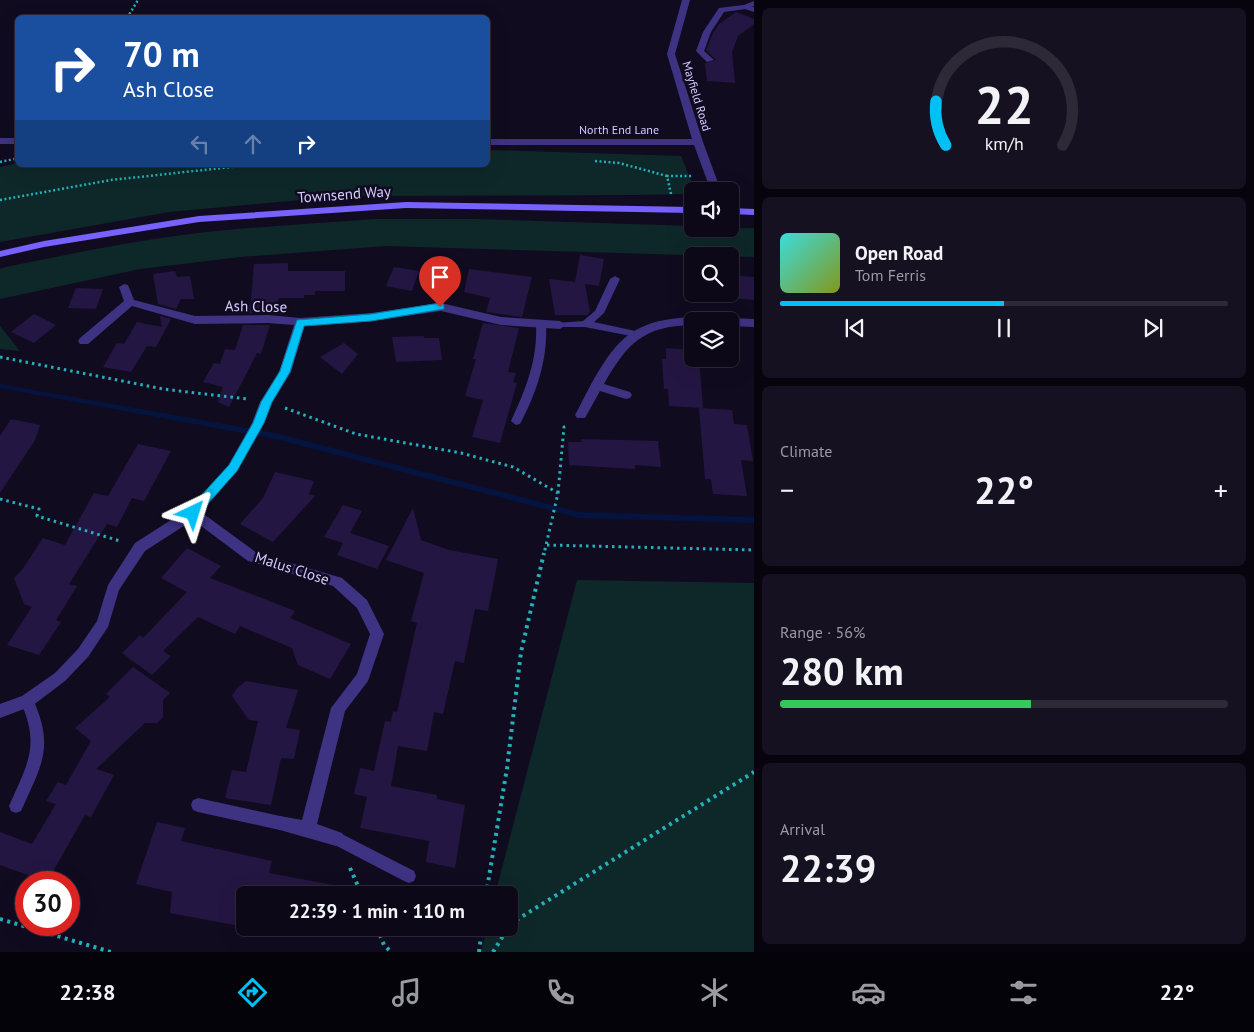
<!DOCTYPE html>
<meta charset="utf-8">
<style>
body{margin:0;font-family:"PT Sans",sans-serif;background:#161121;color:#f1f3f6;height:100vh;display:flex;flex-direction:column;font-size:19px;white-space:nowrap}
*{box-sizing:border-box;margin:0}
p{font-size:16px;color:#9a9aa2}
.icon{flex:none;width:28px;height:28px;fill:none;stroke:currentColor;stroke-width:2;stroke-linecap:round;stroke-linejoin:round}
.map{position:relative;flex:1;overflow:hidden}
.sheet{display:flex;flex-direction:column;gap:8px;padding:8px;background:#07040d;width:500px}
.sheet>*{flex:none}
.banner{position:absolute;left:15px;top:15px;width:475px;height:152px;border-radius:8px;box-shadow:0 5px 20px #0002,0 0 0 1px #2d2937;background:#1a4fa0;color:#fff;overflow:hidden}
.buttons{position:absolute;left:684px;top:182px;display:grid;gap:10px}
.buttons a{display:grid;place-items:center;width:55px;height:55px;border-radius:8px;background:#0d0818;box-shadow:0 5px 20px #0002,0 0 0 1px #2d2937;font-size:25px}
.speed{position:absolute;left:15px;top:871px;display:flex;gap:10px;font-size:25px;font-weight:700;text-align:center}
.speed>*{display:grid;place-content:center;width:65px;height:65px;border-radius:50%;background:#0d0818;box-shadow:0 5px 20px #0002,0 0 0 1px #2d2937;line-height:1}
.speed .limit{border:8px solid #d22;background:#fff;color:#111}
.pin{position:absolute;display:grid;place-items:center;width:42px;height:42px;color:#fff;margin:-51px -21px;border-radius:50% 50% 50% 0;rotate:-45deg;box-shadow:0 0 5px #0007}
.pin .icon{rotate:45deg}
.me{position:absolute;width:55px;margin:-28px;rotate:41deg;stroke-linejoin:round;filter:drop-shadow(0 0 4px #0008)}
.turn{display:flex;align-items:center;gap:18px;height:105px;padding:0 25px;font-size:22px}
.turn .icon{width:65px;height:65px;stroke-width:2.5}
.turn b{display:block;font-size:35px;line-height:42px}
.lanes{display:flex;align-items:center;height:48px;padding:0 25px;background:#0003;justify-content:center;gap:25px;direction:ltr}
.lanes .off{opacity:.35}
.big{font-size:38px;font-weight:600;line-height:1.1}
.sheet .card{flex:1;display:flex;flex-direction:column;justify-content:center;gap:8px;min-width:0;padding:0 18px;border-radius:8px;background:#161121}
.sheet .dial{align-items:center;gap:0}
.dial svg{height:130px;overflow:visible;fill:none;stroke:#2d2937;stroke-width:7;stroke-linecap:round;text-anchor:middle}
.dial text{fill:#f1f3f6;stroke:none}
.song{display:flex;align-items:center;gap:15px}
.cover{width:60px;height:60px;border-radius:8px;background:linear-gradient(135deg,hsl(180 70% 55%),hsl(70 70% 35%))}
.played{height:5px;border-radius:2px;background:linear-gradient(90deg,#00c1f5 50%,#2d2937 50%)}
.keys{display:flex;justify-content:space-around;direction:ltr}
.heat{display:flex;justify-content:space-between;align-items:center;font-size:28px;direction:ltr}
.charge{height:8px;border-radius:4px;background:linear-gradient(90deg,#34c759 56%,#2d2937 0)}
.trip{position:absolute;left:236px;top:886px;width:282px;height:50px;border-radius:8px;background:#0d0818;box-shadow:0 5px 20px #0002,0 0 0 1px #2d2937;font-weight:600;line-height:50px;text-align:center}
.dock{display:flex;height:80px;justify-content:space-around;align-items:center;background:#05030a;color:#9a9aa2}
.dock .icon{width:35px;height:35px}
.dock .on{color:#00c1f5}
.dock b{font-size:22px;color:#f1f3f6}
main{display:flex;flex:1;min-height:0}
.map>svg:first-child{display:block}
.green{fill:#0e282a}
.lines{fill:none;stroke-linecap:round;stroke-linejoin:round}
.stream{fill:#05143f;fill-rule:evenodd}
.building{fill:#241642}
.path-far2{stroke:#24b1b9;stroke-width:2.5;stroke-dasharray:2 2.5;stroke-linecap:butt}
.path-far1{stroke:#24b1b9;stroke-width:3;stroke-dasharray:2.5 4;stroke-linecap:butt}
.path{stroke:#24b1b9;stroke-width:4;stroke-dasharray:3 4.5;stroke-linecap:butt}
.lane{fill:#3e3283;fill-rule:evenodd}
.street{fill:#3e3283;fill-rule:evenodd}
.secondary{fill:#7761ff;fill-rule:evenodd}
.route{fill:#00c1f5;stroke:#007d9f}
.labels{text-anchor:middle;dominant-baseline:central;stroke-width:5;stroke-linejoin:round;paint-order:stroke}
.far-street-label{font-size:12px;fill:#d6caff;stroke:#110b20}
.street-label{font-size:15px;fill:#d6caff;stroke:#110b20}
</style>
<main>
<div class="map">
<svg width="754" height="952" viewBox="0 0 754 952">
<rect width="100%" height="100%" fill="#110b20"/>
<g class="green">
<path d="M488,150L681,156L693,186L682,194L641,195L344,196L169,212L0,242V167L17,163L18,165H488Z"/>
<path d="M375,219H476L692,226V229L754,228V257L386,246L240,257L140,269L0,299V269L6,267C65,255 123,243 182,235C246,227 311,224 375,219Z"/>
<path d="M0,326L20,351L0,349Z"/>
<path d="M577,580L754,583V952H481L487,928H510V895H495Z"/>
</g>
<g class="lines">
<path class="stream" d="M0,384L275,433L579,512L754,517V523L579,518L275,439L0,388Z"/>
</g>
<g class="building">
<path d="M736,12L754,19V24L738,36L732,52L735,83L707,81L705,63L716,60L706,50L713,33L719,24Z"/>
<path d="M580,255L604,259L599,286L585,284L590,312L587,315H555L549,279L575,282Z"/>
<path d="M288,263V271H345V291H315V295H304V298H279L274,314L247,313L251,301L254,264Z"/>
<path d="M394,267L419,271L412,291L386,286Z"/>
<path d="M469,269L532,277L522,317L486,312L490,298L464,292Z"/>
<path d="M175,271L177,277L190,276L194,299H181L176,309L158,304L153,274Z"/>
<path d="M730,275L754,277V300L730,298Z"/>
<path d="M76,288L103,289L96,309L68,308Z"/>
<path d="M34,314L56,325L34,343L11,332Z"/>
<path d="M160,316L171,319L156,347L147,346L131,372L103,367L117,343L124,344L137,322L162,327Z"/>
<path d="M483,323L519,328L508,372L516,373L513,382L517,383L500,443L472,437L483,400L465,396L476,359H473Z"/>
<path d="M243,325H270L261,354L257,353L229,407L218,402L223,387L203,382L214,363L220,364L225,349L235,350Z"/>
<path d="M424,336V338H439L442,360L396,362L392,337Z"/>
<path d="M344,343L358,354L342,374L320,357Z"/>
<path d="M666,348L692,350V359H699L703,408L669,406L668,389H664L662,359H666Z"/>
<path d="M699,408L732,410L734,424L747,425L753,461L741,460L747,496L713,494L711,479H705Z"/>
<path d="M11,419L40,425L35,440L0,493V436Z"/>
<path d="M581,439L658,441L661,467L635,465V469L569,465L568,442H582Z"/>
<path d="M138,444L171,451L144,501L132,498L117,527L107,524L69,584L77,586L56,620L61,622L39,655L7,645L32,607L24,604L14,578L22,570L43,538L65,545L94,493L108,496Z"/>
<path d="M275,472L314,481L309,494L315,496L273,542L240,524L263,498Z"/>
<path d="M343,505L362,511L350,533L389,546L377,569L337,555L343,543L324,537Z"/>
<path d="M413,508L421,540L449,550L498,559L488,611L475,609L464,663L455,661L443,714L434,712L427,751L398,746L391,786L437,795V799L465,805L455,868L426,862L429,841L360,828L367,797L354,794L360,768L374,771L385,721L391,722L393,711L397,712L417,623L411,621L424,573L386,560Z"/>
<path d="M187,548L221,566L210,578L295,611L290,618L351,644L330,679L298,665L292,648L240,626L235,634L198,617L163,651L171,656L152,675L122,653L140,635L143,638L187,592L161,578Z"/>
<path d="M133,667L170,693L163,700V717L157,723H145L96,769L114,775L91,817L85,815L47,882L0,865V832L32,844L56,804L46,801L58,782L66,785L91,741L75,728L110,697L106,694Z"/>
<path d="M246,681L298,690L286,728L300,730L294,759L281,758L271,805L225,798L232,770L246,772L258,721L249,720L232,696L237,688Z"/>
<path d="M157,822L185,828L181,841L272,861L269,873L349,888L347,895H245V927L170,913L172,892L136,884Z"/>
</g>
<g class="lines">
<g class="path-far2">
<path d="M127,18L138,0"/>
<path d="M595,161L619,163L667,176"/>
<path d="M0,162L14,159"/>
<path d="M671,194L667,176H693"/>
<path d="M0,200L111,180L250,165"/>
</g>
<g class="path-far1">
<path d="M0,357L163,389L247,399"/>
<path d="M285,408L356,434L461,453L513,467L558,493L544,554"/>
<path d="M558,493L564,427L566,426"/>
<path d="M0,499L39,509L37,516L120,541"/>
<path d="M547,545L754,550"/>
</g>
<g class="path">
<path d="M350,868L362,895"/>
<path d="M486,895L507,768L521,652L544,553"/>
<path d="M0,919L111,952"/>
<path d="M510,924L754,772"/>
<path d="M377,928L384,945L391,952"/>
<path d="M479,952L482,928"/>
<path d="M493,952L508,928"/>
</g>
<g class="lane">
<path d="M743,5L747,7L746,9L724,12L711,32L704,51L714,60L707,62L696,51L703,32L719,8Z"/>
<path d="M615,276L620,279L604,313L594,322L640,332L641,334L640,336L636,337L585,327H556L555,325L556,323L583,321L595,311L610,279Z"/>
<path d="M541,320L546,323C548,359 537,392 520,424L516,425L511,421C526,389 538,359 536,323Z"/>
<path d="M27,695L32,697C55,747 42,764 21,811L16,813L11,811L9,806C27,765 41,745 20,701L22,697Z"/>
<path d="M198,798L280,816L285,818L287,823L285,828L280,830L198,812L193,810L191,805L193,800Z"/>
<path d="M336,831L414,871L416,876L414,881L409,883L404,881L331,843L329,838L331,833Z"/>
</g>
<g class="street">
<path d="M682,0H690L675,54L703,142L721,191H711L694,145H488V139H692L667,54Z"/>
<path d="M754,1V6L751,7H754V12L739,7Z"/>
<rect x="0" y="138" width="18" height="6"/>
<path d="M124,284L128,285L134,300L195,316L268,315L300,318L371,313L441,303L501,317L560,321L566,325L560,329L501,325L441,311L371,321L305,325L291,372L272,403L264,423L237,471L201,512L257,553L342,578L367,600L384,634L368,681L345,711L317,824L342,833L344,838L342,843L336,846L280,830L274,828L272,823L274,818L280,816L302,820L331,708L357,674L370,634L357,608L333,586L248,561L193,520L145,551L119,590L108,627L88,657L65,681L32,706L0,718V704L22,696L55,673L78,649L97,621L108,585L135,543L188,509L229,465L252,423L260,402L279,372L294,325L268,323L195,324L132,306L88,344H80L78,341L80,338L124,301L119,287Z"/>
<path d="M687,317H718L724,321H692V325C644,326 627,343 604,384L630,392L632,395L630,398L626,399L600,391L585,418H577L575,415C591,386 609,341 642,327C656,320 671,319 687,317Z"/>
<path d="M730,318L754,319V327L730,326V321H725Z"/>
</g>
<g class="secondary">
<path d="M406,202L692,207V213L406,208L199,222L44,247L0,257V251L44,241L199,216Z"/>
<path d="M730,208L754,209V215L730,214Z"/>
</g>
</g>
<path class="route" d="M440,303L444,304V309L371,321L304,326L290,372L272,402L264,423L237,471L197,516H188V510L229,465L253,423L261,402L280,371L297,320L371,314Z"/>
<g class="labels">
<g class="far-street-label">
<text transform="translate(697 96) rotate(73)">Mayfield Road</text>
<text x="619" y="129">North End Lane</text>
</g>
<g class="street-label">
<text transform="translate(344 194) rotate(-4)">Townsend Way</text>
<text transform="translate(256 306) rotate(1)">Ash Close</text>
<text transform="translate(292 568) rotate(18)">Malus Close</text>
</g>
</g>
</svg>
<div class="buttons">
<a><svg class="icon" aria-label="sound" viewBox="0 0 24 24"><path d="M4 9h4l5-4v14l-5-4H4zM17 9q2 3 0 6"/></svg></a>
<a><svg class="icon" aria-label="search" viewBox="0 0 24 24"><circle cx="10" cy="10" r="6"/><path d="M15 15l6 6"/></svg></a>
<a><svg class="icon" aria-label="layers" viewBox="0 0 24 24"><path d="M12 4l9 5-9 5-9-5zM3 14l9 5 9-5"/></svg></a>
</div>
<div class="speed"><div class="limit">30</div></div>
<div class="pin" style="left:440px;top:307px;background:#d93025"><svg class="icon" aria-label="arrive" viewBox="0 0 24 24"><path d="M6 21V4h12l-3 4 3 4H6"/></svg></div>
<svg class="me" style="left:193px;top:513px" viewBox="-20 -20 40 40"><path d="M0-17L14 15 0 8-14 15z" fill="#00c1f5" stroke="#fff" stroke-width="4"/></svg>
<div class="trip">22:39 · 1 min · 110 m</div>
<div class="banner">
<div class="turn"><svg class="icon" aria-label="right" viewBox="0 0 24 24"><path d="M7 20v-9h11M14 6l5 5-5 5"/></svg><div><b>70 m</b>Ash Close</div></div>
<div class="lanes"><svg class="icon off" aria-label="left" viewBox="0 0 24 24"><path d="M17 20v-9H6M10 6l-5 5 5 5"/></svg><svg class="icon off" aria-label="ahead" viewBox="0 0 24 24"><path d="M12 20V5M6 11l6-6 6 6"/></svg><svg class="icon" aria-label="right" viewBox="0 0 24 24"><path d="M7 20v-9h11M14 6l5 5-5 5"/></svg></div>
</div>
</div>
<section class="sheet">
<div class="card dial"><svg viewBox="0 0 100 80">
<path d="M14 69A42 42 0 1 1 86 69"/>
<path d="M14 69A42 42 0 0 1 8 42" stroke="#00c1f5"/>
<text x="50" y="56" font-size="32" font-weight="700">22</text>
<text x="50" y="72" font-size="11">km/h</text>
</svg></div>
<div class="card">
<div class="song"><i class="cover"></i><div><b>Open Road</b><p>Tom Ferris</p></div></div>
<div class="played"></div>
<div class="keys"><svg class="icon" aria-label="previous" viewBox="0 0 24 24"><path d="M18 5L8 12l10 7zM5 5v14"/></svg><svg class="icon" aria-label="pause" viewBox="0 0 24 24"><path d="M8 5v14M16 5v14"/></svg><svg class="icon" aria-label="next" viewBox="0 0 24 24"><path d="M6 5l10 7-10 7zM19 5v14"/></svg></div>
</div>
<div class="card"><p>Climate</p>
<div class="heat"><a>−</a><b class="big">22°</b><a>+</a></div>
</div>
<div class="card"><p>Range · 56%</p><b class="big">280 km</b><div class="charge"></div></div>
<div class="card"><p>Arrival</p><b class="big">22:39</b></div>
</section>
</main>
<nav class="dock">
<b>22:38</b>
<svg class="icon on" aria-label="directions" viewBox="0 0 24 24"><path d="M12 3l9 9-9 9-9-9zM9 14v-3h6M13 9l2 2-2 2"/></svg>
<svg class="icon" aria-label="music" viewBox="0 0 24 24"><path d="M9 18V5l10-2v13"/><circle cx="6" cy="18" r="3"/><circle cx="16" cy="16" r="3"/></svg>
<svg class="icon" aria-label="phone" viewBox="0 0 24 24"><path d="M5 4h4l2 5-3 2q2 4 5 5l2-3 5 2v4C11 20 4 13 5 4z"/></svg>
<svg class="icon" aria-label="climate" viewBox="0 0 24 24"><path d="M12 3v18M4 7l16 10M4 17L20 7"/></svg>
<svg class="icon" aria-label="car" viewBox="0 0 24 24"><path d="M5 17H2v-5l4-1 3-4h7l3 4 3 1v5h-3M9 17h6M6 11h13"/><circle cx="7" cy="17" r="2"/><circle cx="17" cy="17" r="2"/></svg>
<svg class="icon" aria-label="filters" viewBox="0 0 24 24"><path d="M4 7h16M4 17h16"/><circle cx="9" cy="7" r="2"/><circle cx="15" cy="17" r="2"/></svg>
<b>22°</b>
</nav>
